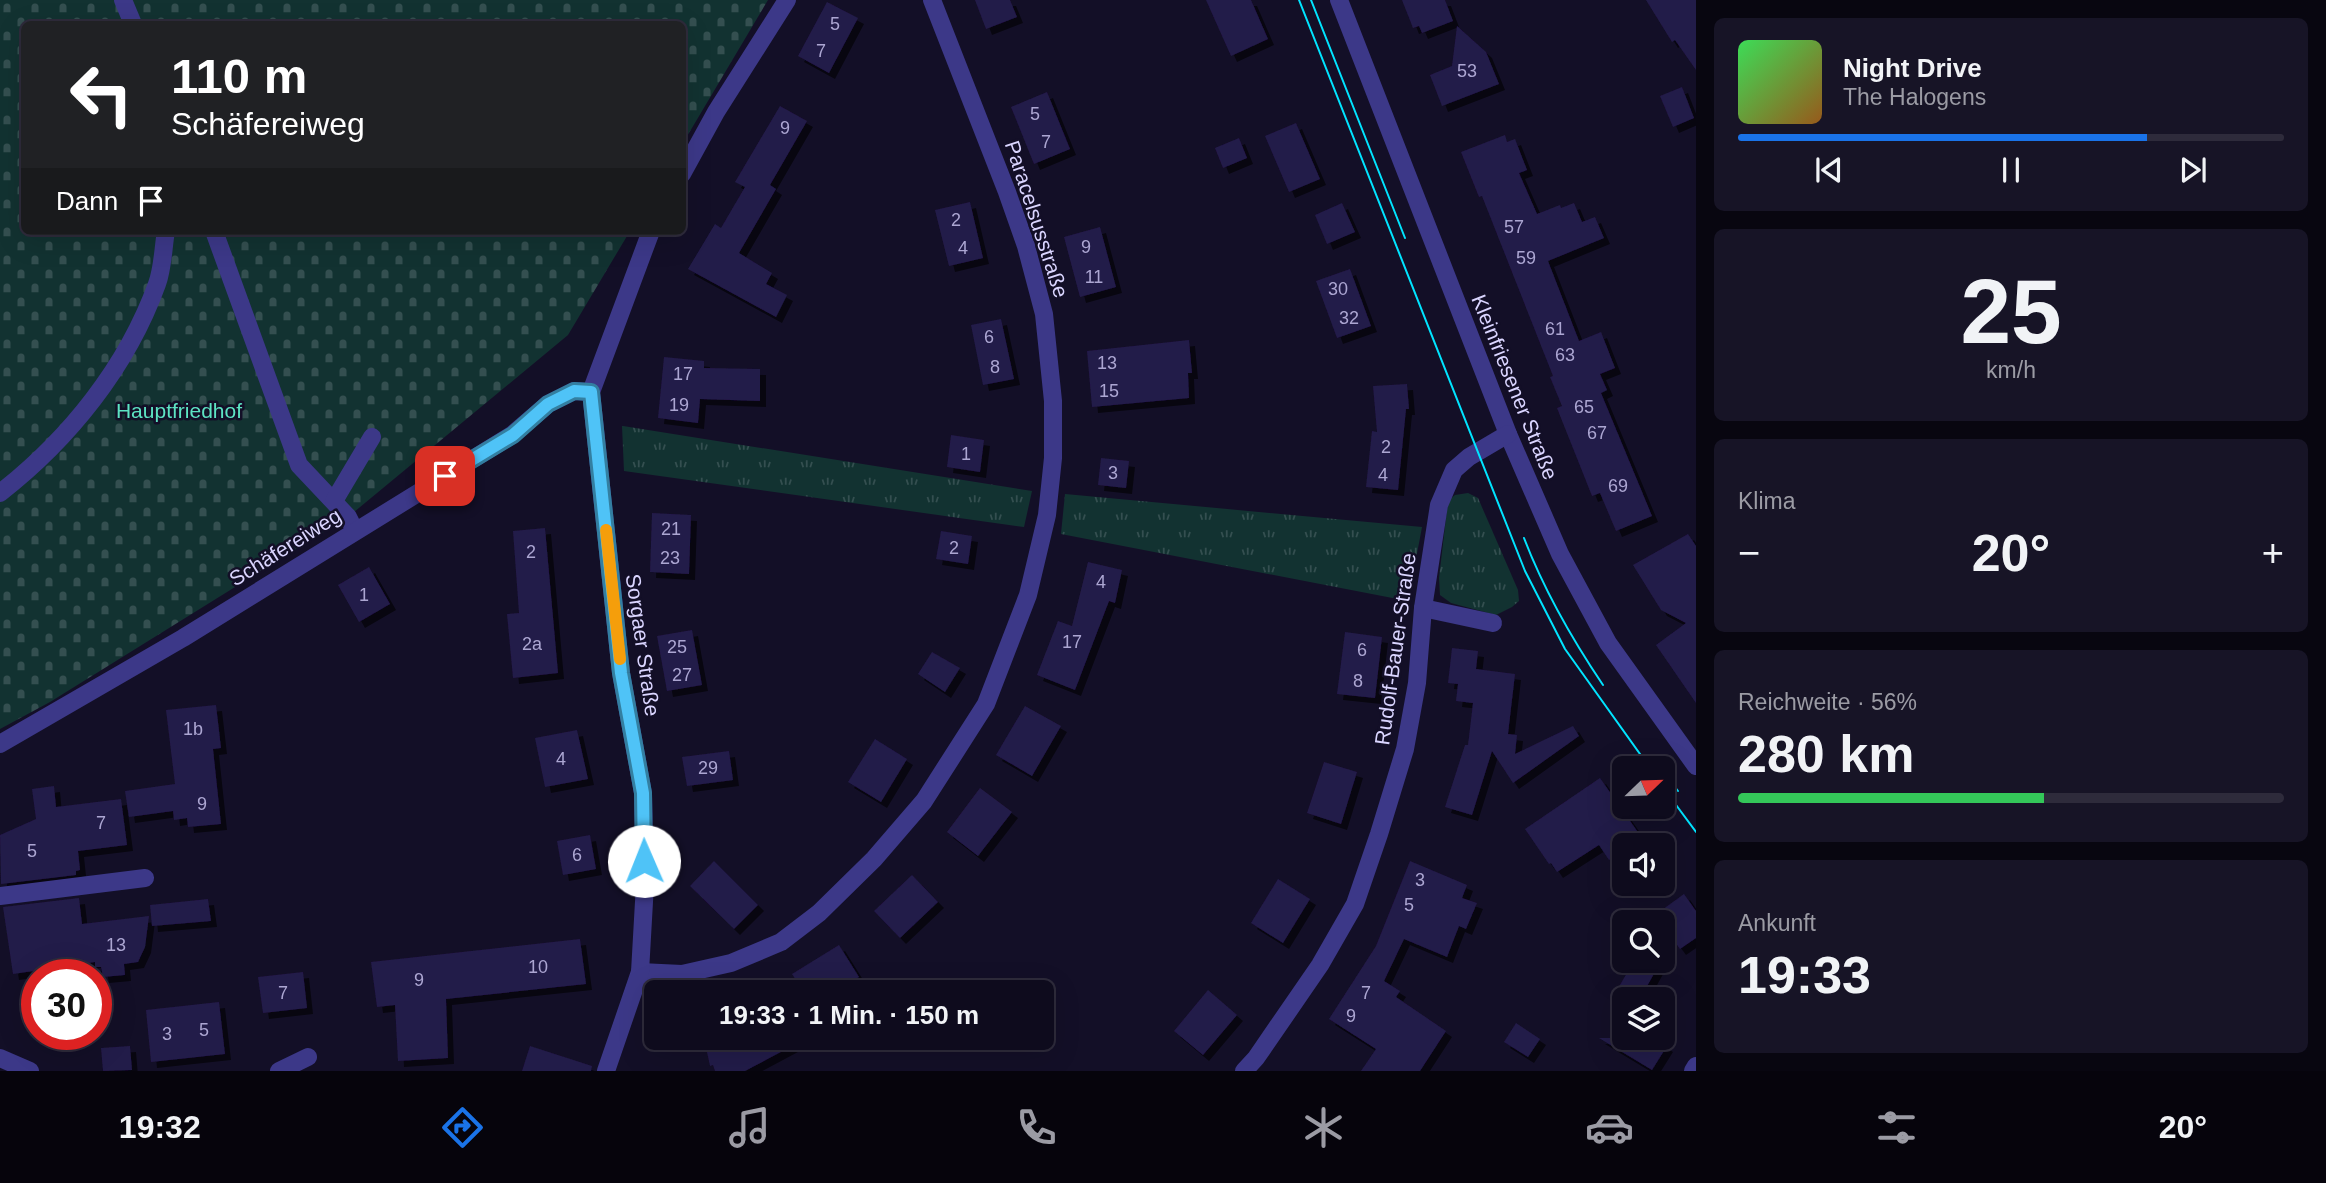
<!DOCTYPE html>
<html lang="de">
<meta charset="utf-8">
<style>
body{margin:0;font-family:Arial,sans-serif;background:#171426;color:#f1f3f6;height:100vh;display:flex;flex-direction:column;font-size:26px;white-space:nowrap}
*{box-sizing:border-box;margin:0}
p{font-size:23px;color:#9b9ba4}
.icon{flex:none;width:38px;height:38px;fill:none;stroke:currentColor;stroke-width:2;stroke-linecap:round;stroke-linejoin:round}
.map{position:relative;flex:1;overflow:hidden}
.details{display:flex;flex-direction:column;gap:18px;padding:18px;background:#080610;width:630px}
.details>*{flex:none}
.top-card{position:absolute;left:21px;top:21px;width:665px;height:214px;border-radius:10px;box-shadow:0 7px 28px #0002,0 0 0 2px #2e2b3b;background:#202124;color:#fff;overflow:hidden}
.needle{width:46px;rotate:67deg}
.fabs{position:absolute;left:1612px;top:756px;display:grid;gap:14px}
.fabs a{display:grid;place-items:center;width:63px;height:63px;border-radius:10px;background:#0e0b1d;box-shadow:0 7px 28px #0002,0 0 0 2px #2e2b3b;font-size:35px}
.speed{position:absolute;left:21px;top:959px;display:flex;gap:14px;font-size:35px;font-weight:700;text-align:center}
.speed>*{display:grid;place-content:center;width:91px;height:91px;border-radius:50%;background:#0e0b1d;box-shadow:0 7px 28px #0002,0 0 0 2px #2e2b3b;line-height:1}
.speed .limit{border:10px solid #d22;background:#fff;color:#111}
.pin{position:absolute;display:grid;place-items:center;width:60px;height:60px;color:#fff;margin:-30px;border-radius:14px;box-shadow:0 4px 10px #0006}
.me{position:absolute;width:77px;margin:-38px;rotate:359deg;stroke-linejoin:round;filter:drop-shadow(0 0 5px #0008)}
.turn{display:flex;align-items:center;gap:24px;height:147px;padding:0 35px;font-size:32px}
.turn .icon{width:91px;height:91px;stroke-width:2.5}
.turn b{display:block;font-size:49px;line-height:60px}
.then{display:flex;align-items:center;height:66px;padding:0 35px;background:#0003;gap:14px;font-size:26px}
.big{font-size:52px;font-weight:800;line-height:1.1}
.details .widget{flex:1;display:flex;flex-direction:column;justify-content:center;gap:10px;min-width:0;padding:0 24px;border-radius:10px;background:#171426}
.details .dial{align-items:center;gap:0}
.dial b{font-size:91px;line-height:1}
.song{display:flex;align-items:center;gap:21px}
.cover{width:84px;height:84px;border-radius:10px;background:linear-gradient(135deg,hsl(130 70% 55%),hsl(30 70% 35%))}
.played{height:7px;border-radius:4px;background:linear-gradient(90deg,#1a73e8 75%,#2e2b3b 75%)}
.keys{display:flex;justify-content:space-around;direction:ltr}
.heat{display:flex;justify-content:space-between;align-items:center;font-size:38px;direction:ltr}
.charge{height:10px;border-radius:5px;background:linear-gradient(90deg,#34c759 56%,#2e2b3b 0)}
.trip{position:absolute;left:644px;top:980px;width:410px;height:70px;border-radius:10px;background:#0e0b1d;box-shadow:0 7px 28px #0002,0 0 0 2px #2e2b3b;font-weight:800;line-height:70px;text-align:center}
.menu{display:flex;height:112px;justify-content:space-around;align-items:center;background:#06040c;color:#9b9ba4}
.menu .icon{width:49px;height:49px}
.menu .selected{color:#1a73e8}
.menu b{font-size:32px;color:#f1f3f6}
main{display:flex;flex:1;min-height:0}
.map>svg:first-child{display:block}
.grass{fill:url(#grass-tufts)}
.cemetery{fill:url(#cemetery-stones)}
.building{fill:#241a49;filter:url(#shadow)}
.lines{fill:none;stroke-linecap:round;stroke-linejoin:round}
.minor{stroke:#3c3888;stroke-width:18}
.tram{stroke:#01e4ff;stroke-width:2}
.route-casing{stroke:#337fa1;stroke-width:18}
.route{stroke:#4fc3f7;stroke-width:12}
.slow{stroke:#f59e0b;stroke-width:12}
.labels{text-anchor:middle;dominant-baseline:central;stroke-width:5;stroke-linejoin:round;paint-order:stroke}
.number-label{font-size:18px;fill:#aca6d2}
.street-label{font-size:21px;fill:#dad5ff;stroke:#130f27}
.park-label{font-size:21px;fill:#5de3c3;stroke:#130f27}
</style>
<main>
<div class="map">
<svg width="1696" height="1071" viewBox="0 0 1696 1071">
<defs>
<pattern id="grass-tufts" width="24" height="20" patternUnits="userSpaceOnUse" patternTransform="scale(1.75)"><rect width="24" height="20" fill="#123231"/><path d="M3 7l-1-3M5 7V3M7 7l1-3M15 17l-1-3M17 17v-4M19 17l1-3" fill="none" stroke="#344f50"/></pattern>
<pattern id="cemetery-stones" width="16" height="16" patternUnits="userSpaceOnUse" patternTransform="scale(1.75)"><rect width="16" height="16" fill="#123231"/><path d="M2 7V4a2 2 0 0 1 4 0v3zM10 15v-3a2 2 0 0 1 4 0v3z" fill="#344f50"/></pattern>
<filter id="shadow"><feDropShadow dx="6" dy="6" stdDeviation="0" flood-color="#0009"/></filter>
</defs>
<rect width="100%" height="100%" fill="#130f27"/>
<g class="grass">
<path d="M622,426H623L1032,491L1024,527L624,471Z"/>
<path d="M1468,493L1478,498L1518,590L1519,601L1512,607L1496,615L1451,603L1440,595L1439,578L1448,501L1455,495Z"/>
<path d="M1065,494L1422,527L1408,601L1061,534Z"/>
</g>
<path class="cemetery" d="M0,0H768L683,143L682,24H24V231H630L568,335L348,517L50,702L0,729Z"/>
<g class="building">
<path d="M975,0H1010L1017,17L986,29Z"/>
<path d="M1206,0H1251L1268,39L1231,56Z"/>
<path d="M1402,0H1445L1453,21L1422,33L1419,26L1413,28Z"/>
<path d="M1646,0H1696V70L1675,40L1672,42Z"/>
<path d="M827,2L858,18L829,73L798,56Z"/>
<path d="M1457,26L1486,52L1499,84L1442,106L1430,75L1452,66Z"/>
<path d="M1682,87L1694,118L1673,127L1660,96Z"/>
<path d="M1047,92L1070,149L1034,164L1011,107Z"/>
<path d="M780,106L807,121L770,185L776,189L739,253L772,273L766,284L787,295L776,317L688,269L715,224L721,228L745,187L735,182Z"/>
<path d="M1296,123L1320,179L1289,192L1265,136Z"/>
<path d="M1505,135L1507,142L1515,139L1527,170L1519,173L1537,214L1560,205L1561,208L1574,203L1582,222L1595,217L1604,238L1548,261L1579,341L1601,332L1615,368L1600,374L1607,390L1601,393L1652,516L1616,531L1600,493L1592,496L1557,408L1562,406L1550,377L1553,376L1482,196L1479,197L1461,152Z"/>
<path d="M1239,138L1247,158L1223,168L1215,148Z"/>
<path d="M970,202L983,258L949,266L935,210Z"/>
<path d="M1342,203L1355,232L1327,244L1315,215Z"/>
<path d="M1100,227L1116,287L1080,297L1064,237Z"/>
<path d="M1350,269L1371,326L1337,338L1316,281Z"/>
<path d="M1001,319L1014,379L983,385L971,325Z"/>
<path d="M1189,340L1192,373H1188L1189,398L1092,407L1087,351Z"/>
<path d="M664,357L704,361V368L760,369V401L700,399L698,423L658,418Z"/>
<path d="M1407,384L1409,409H1406L1398,490L1366,487L1372,431L1377,432L1373,386Z"/>
<path d="M951,435L984,440L980,472L947,467Z"/>
<path d="M1101,458L1129,461L1126,488L1098,485Z"/>
<path d="M652,513L691,515L689,574L650,572Z"/>
<path d="M545,528L558,673L513,678L507,614L519,613L513,531Z"/>
<path d="M941,531L972,536L968,564L936,559Z"/>
<path d="M1688,534L1696,546V703L1656,645L1686,623L1661,610L1633,565Z"/>
<path d="M1088,562L1122,570L1115,603L1109,601L1075,690L1037,675L1058,621L1072,626Z"/>
<path d="M369,567L390,604L359,622L338,585Z"/>
<path d="M692,630L702,685L667,691L657,636Z"/>
<path d="M1345,632L1382,637L1375,698L1337,694Z"/>
<path d="M1452,648L1478,651L1476,669L1515,674L1508,734L1517,735L1515,754L1573,726L1579,736L1513,783L1492,751L1472,815L1445,807L1465,745H1468L1473,703L1456,701L1458,684L1448,683Z"/>
<path d="M932,652L960,668L945,692L918,674Z"/>
<path d="M216,705L221,748L213,749L221,824L188,827L187,818L174,820L173,811L129,817L125,791L175,784L166,710Z"/>
<path d="M1025,706L1061,726L1032,776L996,755Z"/>
<path d="M577,730L588,779L545,787L535,738Z"/>
<path d="M875,739L907,759L881,802L848,782Z"/>
<path d="M729,751L733,780L687,786L682,757Z"/>
<path d="M1324,762L1357,772L1341,824L1307,813Z"/>
<path d="M1600,778L1642,838L1631,845H1624V850L1609,860L1599,845L1557,872L1551,863L1549,864L1525,829Z"/>
<path d="M54,786L56,807L121,799L127,845L78,851L80,870L76,871V875L1,884L0,835L36,819L32,789Z"/>
<path d="M980,788L1012,812L978,856L947,832Z"/>
<path d="M590,835L596,869L563,875L557,841Z"/>
<path d="M714,861L758,905L734,929L690,886Z"/>
<path d="M1410,861L1467,885L1462,898L1477,903L1466,929L1459,926L1447,957L1404,939L1384,981L1400,991L1396,997L1446,1031L1420,1071H1361L1376,1049L1329,1019L1376,946Z"/>
<path d="M912,875L938,902L900,938L874,911Z"/>
<path d="M1278,879L1310,899L1283,943L1251,923Z"/>
<path d="M1684,894L1696,911V938L1680,949L1655,915Z"/>
<path d="M79,898L82,924L149,916L145,947L138,962L124,964L125,975L103,977L101,967H95V962L13,974L3,907Z"/>
<path d="M208,899L211,921L152,926L150,905Z"/>
<path d="M580,939L586,984L446,999L448,1058L398,1061L395,1005L377,1007L371,962Z"/>
<path d="M839,945L859,977L834,992H804L792,974Z"/>
<path d="M1634,961H1661L1640,999H1634L1617,990Z"/>
<path d="M303,972L307,1008L263,1013L258,977Z"/>
<path d="M1208,990L1237,1015L1203,1055L1174,1031Z"/>
<path d="M219,1002L225,1054L151,1062L146,1010Z"/>
<path d="M1516,1023L1540,1039L1528,1057L1504,1042Z"/>
<path d="M704,1038H807L745,1071H715L713,1065L710,1066Z"/>
<path d="M1599,1038H1654L1667,1046L1652,1070Z"/>
<path d="M130,1046L132,1070L103,1071L101,1048Z"/>
<path d="M530,1046L592,1066L591,1071H522Z"/>
</g>
<g class="lines">
<g class="minor">
<path d="M123,0L133,24"/>
<path d="M1339,0L1508,434L1560,554L1608,643L1696,766"/>
<path d="M682,174L716,112L787,0"/>
<path d="M214,231L299,465L348,517L355,531"/>
<path d="M0,493C69,439 127,367 157,284C163,268 163,248 166,231"/>
<path d="M334,501L372,437"/>
<path d="M1423,608L1493,623"/>
<path d="M0,744L183,638L512,435L548,404L574,391L591,392"/>
<path d="M0,896L145,878"/>
<path d="M640,972L682,974L731,963L781,942L819,913L874,859L924,801L986,704L1028,595L1047,515L1053,458V401L1044,314L1026,246L1007,192L932,0"/>
<path d="M0,1058L30,1071"/>
<path d="M279,1071L308,1057"/>
<path d="M606,1071L640,972L645,884L643,793L621,673L591,392L651,231"/>
<path d="M1244,1071L1256,1058L1320,965L1355,904L1379,834L1405,749L1417,683L1423,608L1439,505L1454,470L1469,457L1508,434"/>
<path d="M1693,1071L1696,1066"/>
</g>
<g class="tram">
<path d="M1299,0L1525,571L1565,649L1650,768"/>
<path d="M1311,0L1405,238"/>
<path d="M1524,538C1544,590 1572,639 1603,685"/>
<path d="M1662,770L1678,791"/>
<path d="M1662,786L1696,832"/>
</g>
</g>
<g class="lines">
<defs>
<path id="route" d="M445,476L513,435L548,404L574,391L591,392L621,673L643,793L644,861"/>
</defs>
<use href="#route" class="route-casing"/>
<use href="#route" class="route"/>
<path class="slow" d="M606,530L620,659"/>
</g>
<g class="labels">
<g class="number-label">
<text x="835" y="24">5</text>
<text x="821" y="51">7</text>
<text x="1467" y="71">53</text>
<text x="1035" y="114">5</text>
<text x="785" y="128">9</text>
<text x="1046" y="142">7</text>
<text x="956" y="220">2</text>
<text x="1514" y="227">57</text>
<text x="1086" y="247">9</text>
<text x="963" y="248">4</text>
<text x="1526" y="258">59</text>
<text x="1094" y="277">11</text>
<text x="1338" y="289">30</text>
<text x="1349" y="318">32</text>
<text x="1555" y="329">61</text>
<text x="989" y="337">6</text>
<text x="1565" y="355">63</text>
<text x="1107" y="363">13</text>
<text x="995" y="367">8</text>
<text x="683" y="374">17</text>
<text x="1109" y="391">15</text>
<text x="679" y="405">19</text>
<text x="1584" y="407">65</text>
<text x="1597" y="433">67</text>
<text x="1386" y="447">2</text>
<text x="966" y="454">1</text>
<text x="1113" y="473">3</text>
<text x="1383" y="475">4</text>
<text x="1618" y="486">69</text>
<text x="671" y="529">21</text>
<text x="954" y="548">2</text>
<text x="531" y="552">2</text>
<text x="670" y="558">23</text>
<text x="1101" y="582">4</text>
<text x="364" y="595">1</text>
<text x="1072" y="642">17</text>
<text x="532" y="644">2a</text>
<text x="677" y="647">25</text>
<text x="1362" y="650">6</text>
<text x="682" y="675">27</text>
<text x="1358" y="681">8</text>
<text x="193" y="729">1b</text>
<text x="561" y="759">4</text>
<text x="708" y="768">29</text>
<text x="202" y="804">9</text>
<text x="101" y="823">7</text>
<text x="32" y="851">5</text>
<text x="577" y="855">6</text>
<text x="1420" y="880">3</text>
<text x="1409" y="905">5</text>
<text x="116" y="945">13</text>
<text x="538" y="967">10</text>
<text x="419" y="980">9</text>
<text x="283" y="993">7</text>
<text x="1366" y="993">7</text>
<text x="1351" y="1016">9</text>
<text x="204" y="1030">5</text>
<text x="167" y="1034">3</text>
</g>
<g class="street-label">
<text transform="translate(1037 219) rotate(72)">Paracelsusstraße</text>
<text transform="translate(1515 387) rotate(68)">Kleinfriesener Straße</text>
<text transform="translate(285 547) rotate(-32)">Schäfereiweg</text>
<text transform="translate(643 645) rotate(82)">Sorgaer Straße</text>
<text transform="translate(1395 649) rotate(-82)">Rudolf-Bauer-Straße</text>
</g>
<g class="park-label">
<text x="179" y="410">Hauptfriedhof</text>
</g>
</g>
</svg>
<div class="fabs">
<a><svg class="needle" viewBox="-14 -14 28 28"><path d="M0-13l5 13h-10z" fill="#e53935"/><path d="M0 13l5-13h-10z" fill="#9b9ba4"/></svg></a>
<a><svg class="icon" aria-label="sound" viewBox="0 0 24 24"><path d="M4 9h4l5-4v14l-5-4H4zM17 9q2 3 0 6"/></svg></a>
<a><svg class="icon" aria-label="search" viewBox="0 0 24 24"><circle cx="10" cy="10" r="6"/><path d="M15 15l6 6"/></svg></a>
<a><svg class="icon" aria-label="layers" viewBox="0 0 24 24"><path d="M12 4l9 5-9 5-9-5zM3 14l9 5 9-5"/></svg></a>
</div>
<div class="speed"><div class="limit">30</div></div>
<div class="pin" style="left:445px;top:476px;background:#d93025"><svg class="icon" aria-label="arrive" viewBox="0 0 24 24"><path d="M6 21V4h12l-3 4 3 4H6"/></svg></div>
<svg class="me" style="left:644px;top:861px" viewBox="-20 -20 40 40"><circle r="19" fill="#fff"/><path d="M0-13L10 11 0 6-10 11z" fill="#4fc3f7"/></svg>
<div class="trip">19:33 · 1 Min. · 150 m</div>
<div class="top-card">
<div class="turn"><svg class="icon" aria-label="left" viewBox="0 0 24 24"><path d="M17 20v-9H6M10 6l-5 5 5 5"/></svg><div><b>110 m</b>Schäfereiweg</div></div>
<div class="then">Dann<svg class="icon" aria-label="arrive" viewBox="0 0 24 24"><path d="M6 21V4h12l-3 4 3 4H6"/></svg></div>
</div>
</div>
<section class="details">
<div class="widget">
<div class="song"><i class="cover"></i><div><b>Night Drive</b><p>The Halogens</p></div></div>
<div class="played"></div>
<div class="keys"><svg class="icon" aria-label="previous" viewBox="0 0 24 24"><path d="M18 5L8 12l10 7zM5 5v14"/></svg><svg class="icon" aria-label="pause" viewBox="0 0 24 24"><path d="M8 5v14M16 5v14"/></svg><svg class="icon" aria-label="next" viewBox="0 0 24 24"><path d="M6 5l10 7-10 7zM19 5v14"/></svg></div>
</div>
<div class="widget dial"><b>25</b><p>km/h</p></div>
<div class="widget"><p>Klima</p>
<div class="heat"><a>−</a><b class="big">20°</b><a>+</a></div>
</div>
<div class="widget"><p>Reichweite · 56%</p><b class="big">280 km</b><div class="charge"></div></div>
<div class="widget"><p>Ankunft</p><b class="big">19:33</b></div>
</section>
</main>
<nav class="menu">
<b>19:32</b>
<svg class="icon selected" aria-label="directions" viewBox="0 0 24 24"><path d="M12 3l9 9-9 9-9-9zM9 14v-3h6M13 9l2 2-2 2"/></svg>
<svg class="icon" aria-label="music" viewBox="0 0 24 24"><path d="M9 18V5l10-2v13"/><circle cx="6" cy="18" r="3"/><circle cx="16" cy="16" r="3"/></svg>
<svg class="icon" aria-label="phone" viewBox="0 0 24 24"><path d="M5 4h4l2 5-3 2q2 4 5 5l2-3 5 2v4C11 20 4 13 5 4z"/></svg>
<svg class="icon" aria-label="climate" viewBox="0 0 24 24"><path d="M12 3v18M4 7l16 10M4 17L20 7"/></svg>
<svg class="icon" aria-label="car" viewBox="0 0 24 24"><path d="M5 17H2v-5l4-1 3-4h7l3 4 3 1v5h-3M9 17h6M6 11h13"/><circle cx="7" cy="17" r="2"/><circle cx="17" cy="17" r="2"/></svg>
<svg class="icon" aria-label="filters" viewBox="0 0 24 24"><path d="M4 7h16M4 17h16"/><circle cx="9" cy="7" r="2"/><circle cx="15" cy="17" r="2"/></svg>
<b>20°</b>
</nav>
